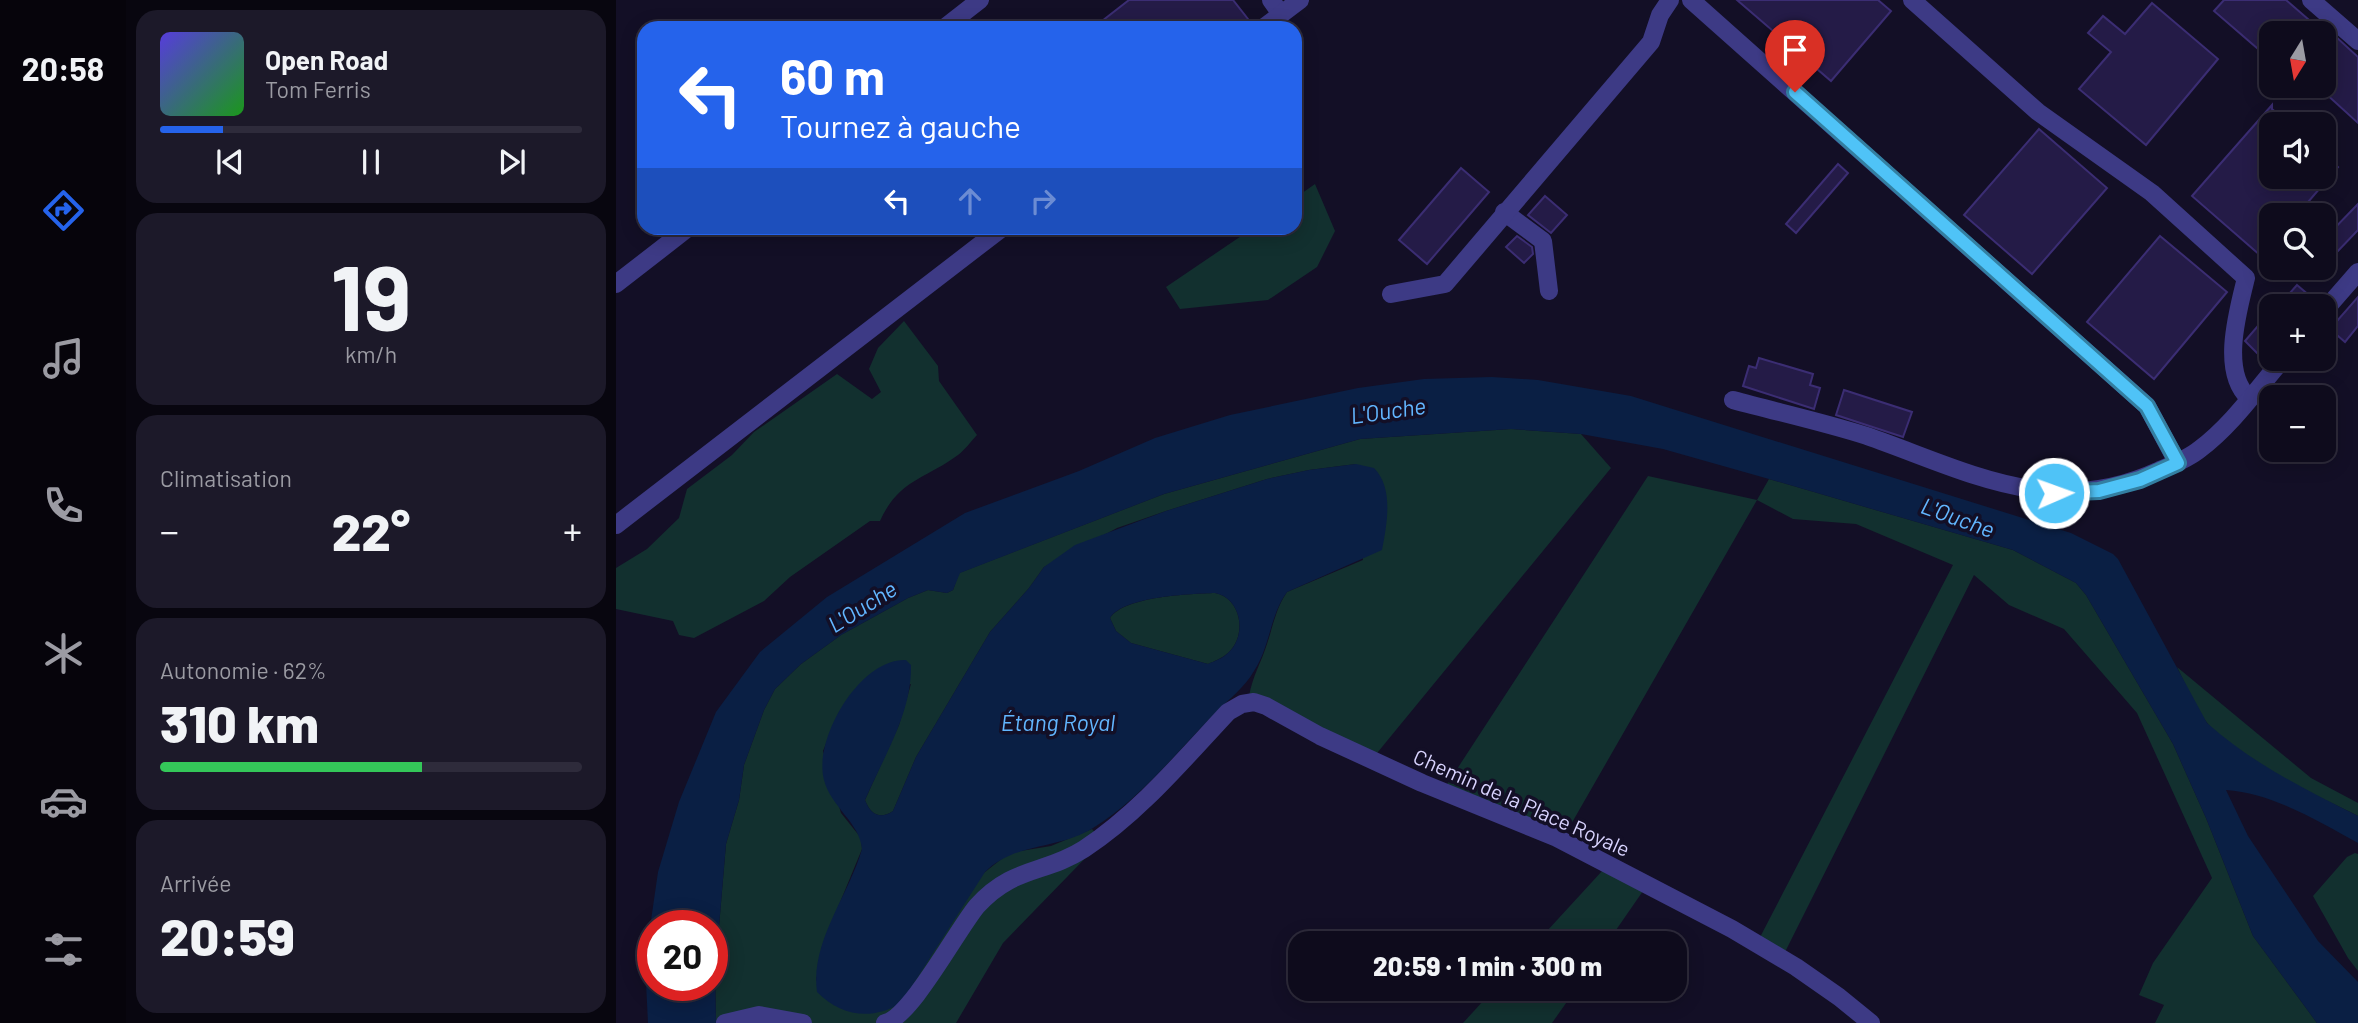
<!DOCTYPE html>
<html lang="fr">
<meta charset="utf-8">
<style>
body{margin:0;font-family:Barlow,sans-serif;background:#1c1929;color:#f1f3f6;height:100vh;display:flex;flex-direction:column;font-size:26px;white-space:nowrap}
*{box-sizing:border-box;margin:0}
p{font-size:23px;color:#9b9ba3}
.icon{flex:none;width:38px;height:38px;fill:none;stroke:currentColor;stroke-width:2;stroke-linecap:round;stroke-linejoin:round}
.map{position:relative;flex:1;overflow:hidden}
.sheet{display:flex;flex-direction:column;gap:10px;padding:10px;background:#08060f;width:490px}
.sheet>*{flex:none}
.banner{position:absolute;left:21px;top:21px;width:665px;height:214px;border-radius:21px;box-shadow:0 4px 18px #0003,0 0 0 2px #2e2b3b;background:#2563eb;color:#fff;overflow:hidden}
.needle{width:46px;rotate:191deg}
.controls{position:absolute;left:1643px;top:21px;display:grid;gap:14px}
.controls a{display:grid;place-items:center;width:77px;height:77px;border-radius:14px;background:#0e0b1c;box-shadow:0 4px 18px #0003,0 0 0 2px #2e2b3b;font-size:35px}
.speed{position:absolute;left:21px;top:910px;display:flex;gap:14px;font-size:35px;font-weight:700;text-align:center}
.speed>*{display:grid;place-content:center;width:91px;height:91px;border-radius:50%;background:#0e0b1c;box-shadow:0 4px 18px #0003,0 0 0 2px #2e2b3b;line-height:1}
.speed .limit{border:10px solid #d22;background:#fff;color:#111}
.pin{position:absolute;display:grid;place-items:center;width:60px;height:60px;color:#fff;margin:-72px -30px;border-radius:50% 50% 50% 0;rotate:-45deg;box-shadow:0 0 7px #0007}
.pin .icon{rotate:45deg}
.me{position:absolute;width:77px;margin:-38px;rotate:88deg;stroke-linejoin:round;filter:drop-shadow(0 0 5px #0008)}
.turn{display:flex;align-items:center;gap:24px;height:147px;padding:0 28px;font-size:32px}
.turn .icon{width:91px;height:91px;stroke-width:2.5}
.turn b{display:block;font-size:49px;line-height:60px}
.lanes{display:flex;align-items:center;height:66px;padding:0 28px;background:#0003;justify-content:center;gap:35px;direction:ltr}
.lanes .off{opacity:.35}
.big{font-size:52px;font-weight:800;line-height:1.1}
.sheet .widget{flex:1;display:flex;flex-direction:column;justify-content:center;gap:10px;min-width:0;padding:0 24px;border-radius:21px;background:#1c1929}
.sheet .dial{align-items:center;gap:0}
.dial b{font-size:91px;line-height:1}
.song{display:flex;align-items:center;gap:21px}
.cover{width:84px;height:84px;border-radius:10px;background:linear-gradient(135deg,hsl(250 70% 55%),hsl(120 70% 35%))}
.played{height:7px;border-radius:4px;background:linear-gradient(90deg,#2563eb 15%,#2e2b3b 15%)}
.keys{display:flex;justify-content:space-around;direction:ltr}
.heat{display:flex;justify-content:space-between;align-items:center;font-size:38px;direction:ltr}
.charge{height:10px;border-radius:5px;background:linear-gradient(90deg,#34c759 62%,#2e2b3b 0)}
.trip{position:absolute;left:672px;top:931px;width:399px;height:70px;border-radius:21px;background:#0e0b1c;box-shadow:0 4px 18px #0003,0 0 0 2px #2e2b3b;font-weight:800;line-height:70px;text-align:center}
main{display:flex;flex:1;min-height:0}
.menu{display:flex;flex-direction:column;width:126px;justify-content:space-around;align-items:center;background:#06040b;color:#9b9ba3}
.menu .icon{width:49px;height:49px}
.menu .on{color:#2563eb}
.menu b{font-size:32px;color:#f1f3f6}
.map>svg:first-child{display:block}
.green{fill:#12302f}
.water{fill:#0a1f44;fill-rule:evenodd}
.building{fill:#241b47;stroke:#3b2d73;stroke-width:2}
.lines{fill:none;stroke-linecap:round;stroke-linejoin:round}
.minor{stroke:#3d3a85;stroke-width:18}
.route-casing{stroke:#337fa1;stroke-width:18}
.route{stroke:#4fc3f7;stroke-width:12}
.labels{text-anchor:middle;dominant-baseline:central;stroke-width:7;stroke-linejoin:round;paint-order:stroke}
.street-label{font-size:21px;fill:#d9d4ff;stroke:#130f26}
.water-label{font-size:23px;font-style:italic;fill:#62b6ff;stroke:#130f26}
</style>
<main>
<nav class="menu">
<b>20:58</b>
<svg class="icon on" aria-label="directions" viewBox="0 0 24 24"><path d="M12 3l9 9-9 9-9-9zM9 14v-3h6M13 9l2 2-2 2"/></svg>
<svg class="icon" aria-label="music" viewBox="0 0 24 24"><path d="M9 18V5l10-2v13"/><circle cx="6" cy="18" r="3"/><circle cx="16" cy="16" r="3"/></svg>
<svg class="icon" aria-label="phone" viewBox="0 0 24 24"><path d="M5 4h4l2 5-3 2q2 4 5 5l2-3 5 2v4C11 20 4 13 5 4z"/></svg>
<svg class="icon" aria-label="climate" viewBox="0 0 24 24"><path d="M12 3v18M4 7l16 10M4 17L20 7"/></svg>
<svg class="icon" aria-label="car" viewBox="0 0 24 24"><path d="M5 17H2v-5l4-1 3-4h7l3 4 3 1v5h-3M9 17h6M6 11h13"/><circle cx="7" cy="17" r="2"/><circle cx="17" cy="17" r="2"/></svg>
<svg class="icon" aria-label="filters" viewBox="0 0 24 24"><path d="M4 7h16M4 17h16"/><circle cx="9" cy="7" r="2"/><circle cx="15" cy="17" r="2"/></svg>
</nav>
<section class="sheet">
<div class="widget">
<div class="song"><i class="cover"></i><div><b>Open Road</b><p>Tom Ferris</p></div></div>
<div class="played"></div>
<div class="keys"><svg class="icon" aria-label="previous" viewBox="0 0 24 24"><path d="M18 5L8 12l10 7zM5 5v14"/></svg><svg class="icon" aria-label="pause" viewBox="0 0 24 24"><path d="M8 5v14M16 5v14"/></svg><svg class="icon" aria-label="next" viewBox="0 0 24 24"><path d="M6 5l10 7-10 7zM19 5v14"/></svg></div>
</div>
<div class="widget dial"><b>19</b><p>km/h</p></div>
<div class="widget"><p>Climatisation</p>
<div class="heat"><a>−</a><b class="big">22°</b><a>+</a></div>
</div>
<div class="widget"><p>Autonomie · 62%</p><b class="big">310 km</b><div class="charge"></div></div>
<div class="widget"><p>Arrivée</p><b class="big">20:59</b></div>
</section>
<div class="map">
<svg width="1742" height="1023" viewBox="0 0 1742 1023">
<rect width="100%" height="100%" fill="#130f26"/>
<g class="green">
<path d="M699,184L719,231L701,267L652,300L564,309L550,287L637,228H679V198Z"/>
<path d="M288,321L322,366L323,381L361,435C355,441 349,450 342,455C310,479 283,479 264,521H254L174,577L148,601L78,638L63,635L57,621L0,609V568L31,549L63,518L71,489L116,455L138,432L221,374L256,399L265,392L253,369L262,348Z"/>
<path d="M895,429L965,434L995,468L757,758L633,696C637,675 645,663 651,644C657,626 660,608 671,592L747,560L740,464L693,470L651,479L550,511L501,528L428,567L413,588L374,632L300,757L277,811C264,820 254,814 249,800L283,725L295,684L223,712L207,751L225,813L245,838L246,849L206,946L200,981L369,872L393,853L435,846L476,829L486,841L387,943L340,1023H100L99,973L110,844L123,800L128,765L148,710L159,689L185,664L225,635L292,598L312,590L331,593L337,590L343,573L548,494L744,439Z"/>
<path d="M1032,476L1141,500L1153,479L1397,550L1460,583L1470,595L1557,744L1590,818L1637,936L1701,1023H1539L1548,1005L1523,995L1537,963L1596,878L1521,713L1448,629L1393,605L1358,575L1166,958L1141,943L1337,565L1240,524L1177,519L1141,500L946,840L828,789Z"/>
<path d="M599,593C625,598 632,635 612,653C606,658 599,661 592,664L515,643L500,631L494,618C509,596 574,594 599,593Z"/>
<path d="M1561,667L1695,778L1742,803V816C1698,794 1622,761 1592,724C1579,708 1570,685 1561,667Z"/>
<path d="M1739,853L1742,854V971L1732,958L1697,896L1731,857Z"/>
<path d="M987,870L1027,891L991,943H920Z"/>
<path d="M878,989H960L936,1023H847Z"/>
</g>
<g class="water">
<path d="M876,377L922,380L1015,396L1455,533L1497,554L1502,559L1591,723C1636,763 1688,789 1742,816V843C1702,821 1656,793 1610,790L1632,836L1702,941L1742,982V1023H1701L1637,936L1590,818L1557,744L1470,595L1460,583L1397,550L1153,479L1047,449L965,434L895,429L744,439L548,494L344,573L337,590L331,593L312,590L292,598L225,635L185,664L159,689L148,710L128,765L123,800L110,844L99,973L100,1023H32L29,962L42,872L63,802L100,712L144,652L211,597L349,513L463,471L539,438L614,415L742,388L808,379ZM37,926H96V985H37Z"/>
<path d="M740,464L758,468C778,488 771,524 766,550L671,592C654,615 654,647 638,671C629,687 611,701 598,714C560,753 523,800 477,828C442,850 399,842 369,872L285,1003C255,1021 225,1016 201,992C194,942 233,895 246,849C244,823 215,807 208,780C197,739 244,658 290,660L295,665C296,713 268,756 249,800C254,814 264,820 277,811L300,757L374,632L413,588L428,567L459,545L550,511L651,479L693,470ZM599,593C625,598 632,635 612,653C607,658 599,661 592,664L515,643L500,631L494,618C508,596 574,594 599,593Z"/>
</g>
<g class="building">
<path d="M513,0H617L632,19L621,28H477Z"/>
<path d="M1121,0H1262L1275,11L1215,81Z"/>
<path d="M1608,0H1670L1715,39L1718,35L1742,57V123L1708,92V33H1656V61L1598,11Z"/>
<path d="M1536,3L1602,59L1530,145L1463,89L1495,52L1472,33L1487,16L1509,34Z"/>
<path d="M1656,105V109L1673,124H1656V177H1708V155L1722,167L1681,215H1656V244L1645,256L1576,196Z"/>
<path d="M1423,129L1491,188L1416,274L1348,215Z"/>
<path d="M1222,164L1232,173L1180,233L1170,224Z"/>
<path d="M845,168L873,192L811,264L783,240Z"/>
<path d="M929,196L951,215L935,233L912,215Z"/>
<path d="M1742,204V230L1720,253L1708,239Z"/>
<path d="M901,236L916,247L917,254L908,263L890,247Z"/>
<path d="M1544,236L1611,292L1538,379L1471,322Z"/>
<path d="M1681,285L1701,302L1698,306H1673L1667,301Z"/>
<path d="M1742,297V326L1729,342L1714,329Z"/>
<path d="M1656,320V355L1650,362L1629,341L1641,327L1645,331Z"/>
<path d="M1143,358L1197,374L1194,385L1204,388L1198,409L1127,386L1133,366L1140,368Z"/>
<path d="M1228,390L1296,412L1287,437L1220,415Z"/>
</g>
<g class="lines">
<g class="minor">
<path d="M655,0L665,14"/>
<path d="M1075,0L1531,406L1561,462"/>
<path d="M1296,0L1422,112L1536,193L1630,278C1622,311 1604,372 1633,398"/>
<path d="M1695,0L1742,41"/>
<path d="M328,28L364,0"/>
<path d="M647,28L684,0"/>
<path d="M888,212L927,241L933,291"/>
<path d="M0,284L72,228"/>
<path d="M775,294L829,284L1035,42L1044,15L1054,0"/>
<path d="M1708,311L1742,272"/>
<path d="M1117,400C1161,412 1207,422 1251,436C1351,471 1436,520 1542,471C1556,465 1572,459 1584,449C1616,425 1641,389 1667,359"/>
<path d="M0,525L386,228"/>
<path d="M109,1023L143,1015L187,1023"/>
<path d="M269,1023C295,1017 341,930 361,906C397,866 429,874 468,849C523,813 568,759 612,712L626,704L638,702L650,706L704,736L806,783L941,838L1116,929L1180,967L1223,997L1255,1023"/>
</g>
</g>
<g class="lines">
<defs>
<path id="route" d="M1179,92L1531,406L1562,463L1524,480L1483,491L1438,493"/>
</defs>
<use href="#route" class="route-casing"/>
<use href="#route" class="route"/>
</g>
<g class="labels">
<g class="street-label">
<text transform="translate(906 802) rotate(24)">Chemin de la Place Royale</text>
</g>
<g class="water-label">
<text transform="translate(772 410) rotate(-8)">L'Ouche</text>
<text transform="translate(1342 517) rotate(20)">L'Ouche</text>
<text transform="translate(246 606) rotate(-32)">L'Ouche</text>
<text x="442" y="722">Étang Royal</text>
</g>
</g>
</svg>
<div class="controls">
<a><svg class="needle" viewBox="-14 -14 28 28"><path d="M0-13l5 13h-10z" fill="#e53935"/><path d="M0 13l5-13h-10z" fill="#9b9ba3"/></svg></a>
<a><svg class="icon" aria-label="sound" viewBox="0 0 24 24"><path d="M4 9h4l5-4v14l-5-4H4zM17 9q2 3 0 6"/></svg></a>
<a><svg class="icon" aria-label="search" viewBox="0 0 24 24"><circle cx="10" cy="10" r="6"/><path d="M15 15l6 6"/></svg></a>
<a>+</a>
<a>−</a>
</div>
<div class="speed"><div class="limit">20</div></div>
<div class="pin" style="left:1179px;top:92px;background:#d93025"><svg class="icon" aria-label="arrive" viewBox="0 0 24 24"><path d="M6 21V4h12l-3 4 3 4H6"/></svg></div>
<svg class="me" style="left:1438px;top:493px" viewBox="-20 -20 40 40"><circle r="17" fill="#4fc3f7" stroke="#fff" stroke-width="3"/><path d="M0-11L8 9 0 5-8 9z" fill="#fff"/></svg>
<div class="trip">20:59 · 1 min · 300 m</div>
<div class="banner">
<div class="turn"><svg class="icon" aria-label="left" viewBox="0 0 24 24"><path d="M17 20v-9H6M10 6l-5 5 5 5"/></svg><div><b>60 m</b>Tournez à gauche</div></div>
<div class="lanes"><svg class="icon" aria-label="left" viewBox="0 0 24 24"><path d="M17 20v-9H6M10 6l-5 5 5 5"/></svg><svg class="icon off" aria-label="ahead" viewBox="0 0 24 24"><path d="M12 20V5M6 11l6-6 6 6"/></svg><svg class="icon off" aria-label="right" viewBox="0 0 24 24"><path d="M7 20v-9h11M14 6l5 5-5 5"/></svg></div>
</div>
</div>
</main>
